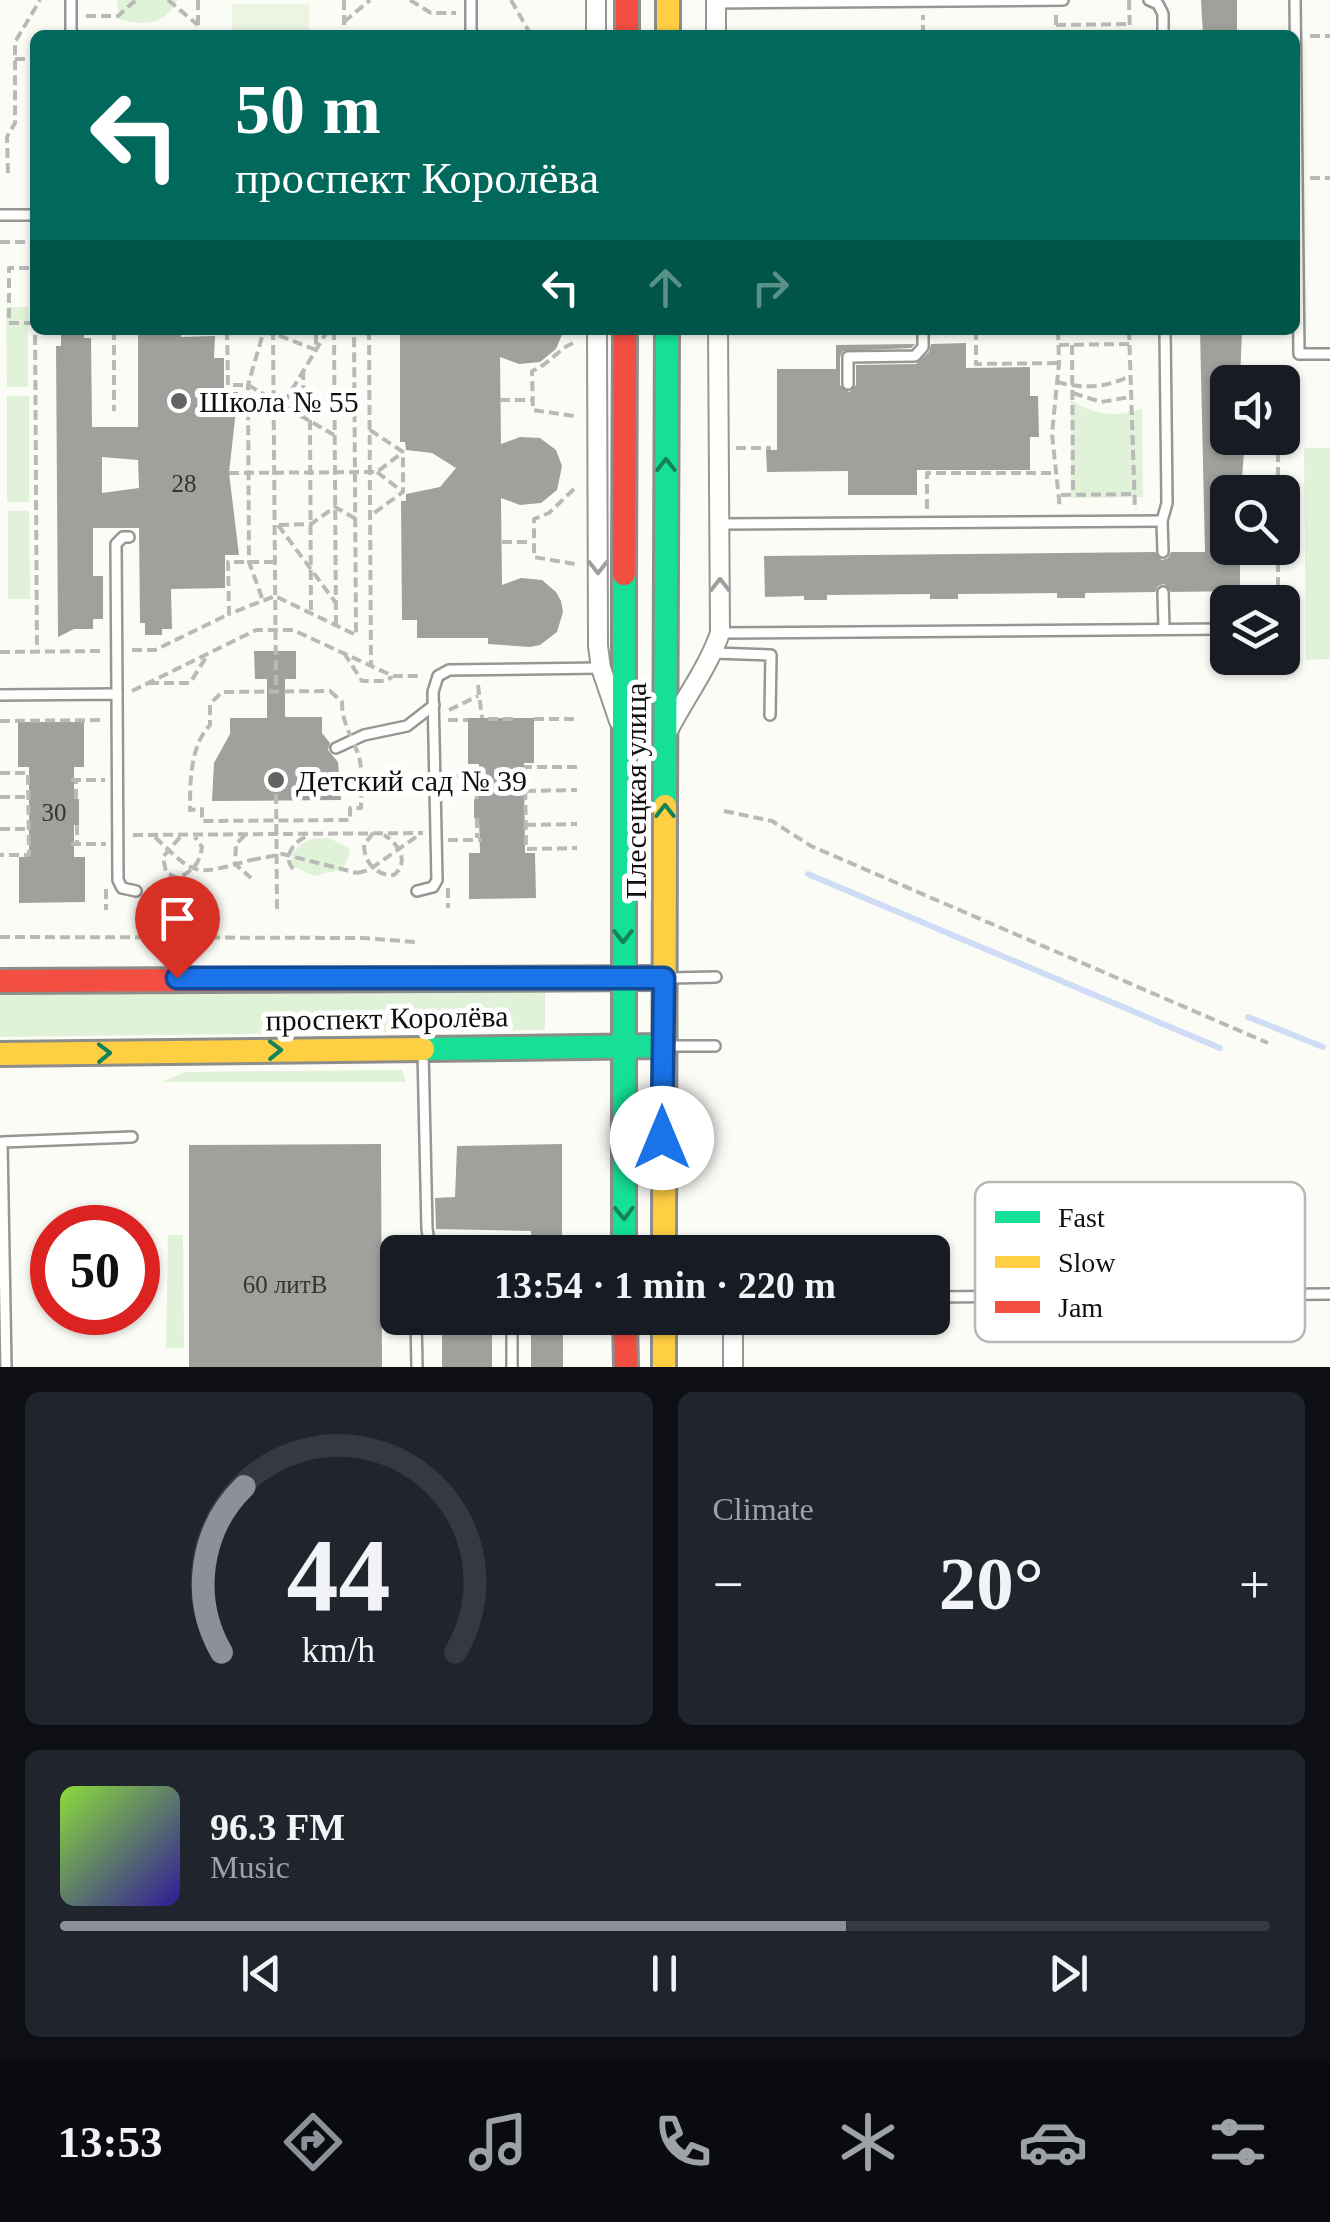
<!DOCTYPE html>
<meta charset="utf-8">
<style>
body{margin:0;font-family:Georgia,serif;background:#20242c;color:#f1f3f6;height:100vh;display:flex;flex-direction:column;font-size:38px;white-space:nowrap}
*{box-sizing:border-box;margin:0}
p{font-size:32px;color:#9ea1a6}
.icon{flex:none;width:55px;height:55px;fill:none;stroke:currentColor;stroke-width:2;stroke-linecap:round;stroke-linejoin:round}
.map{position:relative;height:1367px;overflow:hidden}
.drawer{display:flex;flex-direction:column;gap:25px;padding:25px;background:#0d0f14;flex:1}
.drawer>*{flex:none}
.hud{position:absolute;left:30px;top:30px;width:1270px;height:305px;border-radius:15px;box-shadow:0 2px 8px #0004;background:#00695c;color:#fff;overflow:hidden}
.tools{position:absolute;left:1210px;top:365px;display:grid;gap:20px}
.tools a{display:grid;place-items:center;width:90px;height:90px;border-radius:15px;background:#171b24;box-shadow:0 2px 8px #0004;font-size:50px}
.speed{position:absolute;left:30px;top:1205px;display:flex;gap:20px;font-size:50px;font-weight:700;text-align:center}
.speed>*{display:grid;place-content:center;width:130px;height:130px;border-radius:50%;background:#171b24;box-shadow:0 2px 8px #0004;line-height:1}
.speed .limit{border:15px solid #d22;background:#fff;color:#111}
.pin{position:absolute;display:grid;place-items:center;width:85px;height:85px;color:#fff;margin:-102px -42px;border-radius:50% 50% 50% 0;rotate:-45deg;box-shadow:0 0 10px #0007}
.pin .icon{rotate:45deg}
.me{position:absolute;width:110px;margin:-55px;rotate:0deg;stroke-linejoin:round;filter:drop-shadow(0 0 8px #0008)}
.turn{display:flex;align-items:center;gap:35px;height:210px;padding:0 40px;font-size:45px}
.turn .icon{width:130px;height:130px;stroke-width:2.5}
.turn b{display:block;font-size:70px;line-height:85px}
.lanes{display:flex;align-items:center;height:95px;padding:0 40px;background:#0003;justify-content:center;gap:50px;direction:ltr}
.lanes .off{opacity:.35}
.big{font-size:75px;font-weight:800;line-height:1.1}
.drawer .tile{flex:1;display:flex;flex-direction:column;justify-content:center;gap:15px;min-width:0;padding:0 35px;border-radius:15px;background:#20242c}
.drawer .dial{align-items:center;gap:0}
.dial svg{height:260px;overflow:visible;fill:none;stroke:#363941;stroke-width:7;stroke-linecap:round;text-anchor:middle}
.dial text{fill:#f1f3f6;stroke:none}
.song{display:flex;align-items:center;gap:30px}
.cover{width:120px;height:120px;border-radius:15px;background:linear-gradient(135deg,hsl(90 70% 55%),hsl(250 70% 35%))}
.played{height:10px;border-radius:5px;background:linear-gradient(90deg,#8c9099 65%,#363941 65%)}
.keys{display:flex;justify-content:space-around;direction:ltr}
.heat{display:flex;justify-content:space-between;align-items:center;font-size:55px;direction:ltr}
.drawer .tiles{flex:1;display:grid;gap:25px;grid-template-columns:1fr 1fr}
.tile:last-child{grid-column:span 2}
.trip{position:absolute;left:380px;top:1235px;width:570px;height:100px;border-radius:15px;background:#171b24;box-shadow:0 2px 8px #0004;font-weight:800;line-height:100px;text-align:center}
.dock{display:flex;height:160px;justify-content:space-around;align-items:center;background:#090b0e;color:#9ea1a6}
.dock .icon{width:70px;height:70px}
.dock .selected{color:#8c9099}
.dock b{font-size:45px;color:#f1f3f6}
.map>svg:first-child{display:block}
.green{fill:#e0f2d8}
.pitch{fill:#ebf5e2}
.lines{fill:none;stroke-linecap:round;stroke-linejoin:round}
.stream{stroke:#ceddf5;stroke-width:6}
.building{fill:#a0a09c;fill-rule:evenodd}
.lane-casing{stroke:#969694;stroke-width:14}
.street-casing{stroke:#969694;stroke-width:22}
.fast-casing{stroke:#8d8d8b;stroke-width:28}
.slow-casing{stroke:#8d8d8b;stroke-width:28}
.jam-casing{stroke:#8d8d8b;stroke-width:28}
.path{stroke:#b9b9b8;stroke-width:4;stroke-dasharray:10 5;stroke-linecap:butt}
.lane{stroke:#fffffe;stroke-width:9}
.street{stroke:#fffffe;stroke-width:18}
.fast{stroke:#16e098;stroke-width:22}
.slow{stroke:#ffcf43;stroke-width:22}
.jam{stroke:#f24e42;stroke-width:22}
.path-bridge{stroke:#b9b9b8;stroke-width:4;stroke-dasharray:10 5;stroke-linecap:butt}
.oneway{stroke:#13825b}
.oneway2{stroke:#9f9f9f}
.route-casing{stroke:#114b97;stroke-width:25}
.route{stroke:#1a73e8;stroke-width:18}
.poi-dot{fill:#636361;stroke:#fff;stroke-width:4}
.labels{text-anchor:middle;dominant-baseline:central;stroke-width:10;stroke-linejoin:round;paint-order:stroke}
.number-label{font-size:25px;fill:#343433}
.poi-label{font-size:30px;fill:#101010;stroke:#fff;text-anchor:start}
.street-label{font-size:30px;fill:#101010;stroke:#fff}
.key{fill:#fff;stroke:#b7b7b7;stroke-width:2.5}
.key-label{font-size:28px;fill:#101010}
</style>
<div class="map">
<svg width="1330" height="1367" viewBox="0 0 1330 1367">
<rect width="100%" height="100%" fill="#fcfcf7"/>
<g class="green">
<path d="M117,0H177C164,26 144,26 119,19Z"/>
<path d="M6,307H28V387H7Z"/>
<rect x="7" y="396" width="22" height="106"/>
<path d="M1071,400C1094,415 1116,418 1142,409L1143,497L1071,498Z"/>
<path d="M1304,448H1330V659L1306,660Z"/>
<path d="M8,511H29L30,599H8Z"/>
<path d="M316,838H329L349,848L350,855L342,869L315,876L292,866C289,849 302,842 316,838Z"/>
<path d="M63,990L545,991V1030L0,1037V995Z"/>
<path d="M402,1070L406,1082H162L185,1072Z"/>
<path d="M168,1235H183L184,1348H166Z"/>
</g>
<path class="pitch" d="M309,4V35H232V4Z"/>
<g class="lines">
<g class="stream">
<path d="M808,874L1220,1048"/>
<path d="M1248,1017L1323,1047"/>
</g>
</g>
<g class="building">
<path d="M1201,0H1237V35H1203Z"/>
<path d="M138,330H181V337L215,336L214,358H224V392H238L229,473L239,555H225V588L171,589L172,629H162V635H145V623H140L139,528H93V576H103V619H93V629H74L58,637L56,346H61V335H84V338H91L92,427H138ZM102,457L138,460L139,488L102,493Z"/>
<path d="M400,330H564L556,349L540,362L519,364L500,357L501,444L520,437L540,438L556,450L562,466L557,490L541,503L520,505L501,498L502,585L521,578L542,580L556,592L561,601L563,612L557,632L540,645L530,647L488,644V638H417V620H402L401,501H406V494L440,487L456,468L432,453L406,450L405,442H400Z"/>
<path d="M1200,330H1242L1240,382H1228V438H1245L1241,492H1228V548H1240V591L1171,592L1164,584L1158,586L1155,592L1085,593V598H1057V593L958,594V599H930V594L827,595V600H804V596L765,597L764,556L1155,552L1162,560L1168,558L1171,552H1205Z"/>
<path d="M966,343V368L1030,367V396H1038L1039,437H1030V470H917V495H848V471L767,472L766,450H777V369H836V345L915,344L911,348L843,351L840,357V385L849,392L856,385V365L916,364L929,352L931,344Z"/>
<path d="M254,651H296V679H285V717H322V733L330,743L328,750L338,762L341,800L212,801L214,763L230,734V718H267V679H255Z"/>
<path d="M468,718H534V763H524L525,853H535L536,898L469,899V853H480L479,818H474V799H479V764H468Z"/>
<path d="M18,722H84V767H74V799H79V825H74V857H85V902L19,903V857H29V767H18Z"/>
<path d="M381,1144L382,1367H189V1145Z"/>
<path d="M562,1144V1252H531V1231L436,1229L435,1198L455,1197L457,1146Z"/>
<rect x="442" y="1318" width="50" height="49"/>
<rect x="531" y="1318" width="32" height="49"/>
</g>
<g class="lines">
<defs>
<g id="lane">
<path d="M71,0V35"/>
<path d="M471,0V35"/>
<path d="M1149,0L1158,4L1163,14V35"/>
<path d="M1295,0L1299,354H1330"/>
<path d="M716,3L1063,0"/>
<path d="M0,215H35"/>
<path d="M848,384V357L915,356L923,347V330"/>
<path d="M720,524L1162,521"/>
<path d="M1163,552L1162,521L1167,503L1165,330"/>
<path d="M1163,592L1164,629"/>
<path d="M720,633L1225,629"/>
<path d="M714,653L771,655L770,715"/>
<path d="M117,694L116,544L123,537H129"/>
<path d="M0,695L117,694L118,880L122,888L136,891"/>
<path d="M336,748L364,735L407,726L434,705"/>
<path d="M417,891L433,887L437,880L433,692L438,676L449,670L601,668"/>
<path d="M669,978L716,977"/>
<path d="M666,1046H715"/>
<path d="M423,1051L427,1229L431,1252"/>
<path d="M932,1297L1330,1294"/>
<path d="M416,1318L417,1367"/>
<path d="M512,1318V1367"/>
<path d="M6,1367L2,1142L132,1137"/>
</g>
<g id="street">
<path d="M596,0V35"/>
<path d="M716,0V35"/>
<path d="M597,330L598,646L601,668L619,721"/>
<path d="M667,733C684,699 708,668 720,633L718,330"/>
<path d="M729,1318L733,1333V1367"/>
</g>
<g id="fast">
<path d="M624,574V1252"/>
<path d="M665,806L667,330"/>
<path d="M423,1049L664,1046"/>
</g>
<g id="slow">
<path d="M668,0V35"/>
<path d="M0,1054L423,1049"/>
<path d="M664,1252L665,806"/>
<path d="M664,1318V1367"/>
</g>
<g id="jam">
<path d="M627,0V35"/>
<path d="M624,574L625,330"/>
<path d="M0,981L664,978"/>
<path d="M625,1318L626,1367"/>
</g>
</defs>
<use href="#lane" class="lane-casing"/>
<use href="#street" class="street-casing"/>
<use href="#fast" class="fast-casing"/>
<use href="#slow" class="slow-casing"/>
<use href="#jam" class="jam-casing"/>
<g class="path">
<path d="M168,0L198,25"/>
<path d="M198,0V35"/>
<path d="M344,0V35"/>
<path d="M410,0L431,13H456"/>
<path d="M511,0L531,35"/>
<path d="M1129,0L1130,35"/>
<path d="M1056,15V35"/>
<path d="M86,16H118L136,0"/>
<path d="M344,22L370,0"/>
<path d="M1056,25L1130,24"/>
<path d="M923,35V15"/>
<path d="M1310,36H1330"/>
<path d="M15,59H35"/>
<path d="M8,173L7,137L15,123V42L40,0"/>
<path d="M1310,178H1330"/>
<path d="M0,242H35"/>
<path d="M35,320L37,651"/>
<path d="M34,323H9V268H35"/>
<path d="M114,330V411"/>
<path d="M227,330L228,385H248L334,435"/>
<path d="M265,330L316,350V330"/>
<path d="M273,330L276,691"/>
<path d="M334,330L336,625"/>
<path d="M369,330L371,666"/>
<path d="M976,330V364L1059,363"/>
<path d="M1058,330L1059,363L1052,434L1060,509"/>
<path d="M1129,330L1135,510"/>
<path d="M573,343C557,350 550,364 532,371L533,410L574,416"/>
<path d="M1059,345L1129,344"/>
<path d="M1072,345L1073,495"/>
<path d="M303,370L304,416"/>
<path d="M1057,382C1084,389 1105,388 1130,376"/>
<path d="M1073,393L1101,402L1130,397"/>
<path d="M500,400H531"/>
<path d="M284,403L328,330"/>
<path d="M310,420L311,613"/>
<path d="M370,430L403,452V492L370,516"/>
<path d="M736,448H771"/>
<path d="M377,472L403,492"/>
<path d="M229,473L377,472L403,452"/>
<path d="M574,489L549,513L534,519V557L575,564"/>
<path d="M1278,492V438"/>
<path d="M1061,495L1135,494"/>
<path d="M927,509V473H1056"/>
<path d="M278,525L336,603"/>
<path d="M279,525L311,524L335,507L356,519"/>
<path d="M502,542H532"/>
<path d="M274,562H228L229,614L275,596L356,635L354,330"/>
<path d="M262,598L249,562L248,385L264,330"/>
<path d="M1278,602V548"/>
<path d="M132,650H155L229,614"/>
<path d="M0,652L102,651"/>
<path d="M344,653L362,681H385L392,677"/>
<path d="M149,683H190L208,654"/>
<path d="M478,685L482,718"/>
<path d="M132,691L256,630H293L393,676H423"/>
<path d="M330,691L342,702C342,725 353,737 359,757C363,773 361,791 361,808H350V820L202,821V809L190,810C190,782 190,746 210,725V704L222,692Z"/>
<path d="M449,710L478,696"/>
<path d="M488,719H515"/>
<path d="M534,719H576"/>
<path d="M448,720H468"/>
<path d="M0,721L105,720"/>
<path d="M577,767H525L526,849L577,848"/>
<path d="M0,773H28L29,855H0"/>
<path d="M448,776H482"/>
<path d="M477,776V799"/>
<path d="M276,779L277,909"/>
<path d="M71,780H105"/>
<path d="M526,791L577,790"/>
<path d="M0,797H28"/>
<path d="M76,799V780"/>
<path d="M724,811L772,821L811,846L1268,1043"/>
<path d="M477,818V838"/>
<path d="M77,825V844"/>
<path d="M526,825L577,824"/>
<path d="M0,829H28"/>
<path d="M373,833L364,845C364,862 376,876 394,875C410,861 399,844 384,835"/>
<path d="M133,835L423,833"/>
<path d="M245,835L236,844L235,864L251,878"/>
<path d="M155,837C197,878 195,875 251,860"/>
<path d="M180,837L163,857L166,872L176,878C192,873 200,863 202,847L195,837"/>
<path d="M448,840H482"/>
<path d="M71,844H106"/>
<path d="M293,869C282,856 294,842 307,836"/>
<path d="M357,873L369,870L420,834"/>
<path d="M448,888V908"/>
<path d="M106,889V910"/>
<path d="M0,937L364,938L415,942"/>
</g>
<use href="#lane" class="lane"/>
<use href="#street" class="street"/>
<use href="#fast" class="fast"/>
<use href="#slow" class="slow"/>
<use href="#jam" class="jam"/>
<path class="path-bridge" d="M251,860L283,854L357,873"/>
</g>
<defs><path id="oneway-chevron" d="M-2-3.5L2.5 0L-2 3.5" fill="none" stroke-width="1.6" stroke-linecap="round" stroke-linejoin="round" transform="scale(2.5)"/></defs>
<g class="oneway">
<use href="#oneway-chevron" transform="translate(666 465) rotate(-90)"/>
<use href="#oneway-chevron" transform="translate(665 811) rotate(-90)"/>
<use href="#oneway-chevron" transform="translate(623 936) rotate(90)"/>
<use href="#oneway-chevron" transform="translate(275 1050) rotate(-1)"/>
<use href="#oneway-chevron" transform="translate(104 1053) rotate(-1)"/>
<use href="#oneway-chevron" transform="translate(624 1213) rotate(89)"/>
</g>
<g class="oneway2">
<use href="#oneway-chevron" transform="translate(598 567) rotate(90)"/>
<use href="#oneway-chevron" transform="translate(720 585) rotate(-90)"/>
</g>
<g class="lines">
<defs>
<path id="route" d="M177,978H664L662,1138"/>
</defs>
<use href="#route" class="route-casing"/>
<use href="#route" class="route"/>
</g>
<g class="poi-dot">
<circle cx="179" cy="401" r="10"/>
<circle cx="276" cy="780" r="10"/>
</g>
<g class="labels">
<g class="number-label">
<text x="184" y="483">28</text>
<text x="54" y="812">30</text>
<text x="285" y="1284">60 литВ</text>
</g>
<g class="poi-label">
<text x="199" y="401">Школа № 55</text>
<text x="296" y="780">Детский сад № 39</text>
</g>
<g class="street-label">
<text transform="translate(635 791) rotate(-90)">Плесецкая улица</text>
<text transform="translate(387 1018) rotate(-1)">проспект Королёва</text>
</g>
</g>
<rect x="975" y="1182" width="330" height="160" rx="15" class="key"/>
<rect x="995" y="1211" width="45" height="12" fill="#16e098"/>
<rect x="995" y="1256" width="45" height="12" fill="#ffcf43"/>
<rect x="995" y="1301" width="45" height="12" fill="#f24e42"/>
<g class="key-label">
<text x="1058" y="1227">Fast</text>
<text x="1058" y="1272">Slow</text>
<text x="1058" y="1317">Jam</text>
</g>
</svg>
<div class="tools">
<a><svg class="icon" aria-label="sound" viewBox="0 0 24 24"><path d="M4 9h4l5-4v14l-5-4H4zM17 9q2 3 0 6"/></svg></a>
<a><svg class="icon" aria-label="search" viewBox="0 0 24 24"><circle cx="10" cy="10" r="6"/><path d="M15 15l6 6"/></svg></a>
<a><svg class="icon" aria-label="layers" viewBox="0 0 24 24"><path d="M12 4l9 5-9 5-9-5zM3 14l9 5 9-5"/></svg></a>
</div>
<div class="speed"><div class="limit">50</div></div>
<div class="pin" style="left:177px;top:978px;background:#d93025"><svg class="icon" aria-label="arrive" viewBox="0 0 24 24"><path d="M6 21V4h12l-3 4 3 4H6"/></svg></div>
<svg class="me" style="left:662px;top:1138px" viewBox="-20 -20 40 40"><circle r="19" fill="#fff"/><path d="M0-13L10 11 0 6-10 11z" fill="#1a73e8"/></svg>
<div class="trip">13:54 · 1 min · 220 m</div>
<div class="hud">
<div class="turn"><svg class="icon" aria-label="left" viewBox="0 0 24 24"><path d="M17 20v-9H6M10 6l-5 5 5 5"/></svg><div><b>50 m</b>проспект Королёва</div></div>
<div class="lanes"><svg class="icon" aria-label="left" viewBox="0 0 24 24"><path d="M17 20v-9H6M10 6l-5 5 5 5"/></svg><svg class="icon off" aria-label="ahead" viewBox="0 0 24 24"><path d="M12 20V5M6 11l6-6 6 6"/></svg><svg class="icon off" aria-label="right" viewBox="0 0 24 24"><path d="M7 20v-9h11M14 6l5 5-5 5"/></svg></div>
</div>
</div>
<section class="drawer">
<div class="tiles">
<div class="tile dial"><svg viewBox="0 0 100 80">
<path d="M14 69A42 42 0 1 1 86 69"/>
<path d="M14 69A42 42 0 0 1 21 18" stroke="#8c9099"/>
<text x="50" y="56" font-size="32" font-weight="700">44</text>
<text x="50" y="72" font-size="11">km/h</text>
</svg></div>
<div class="tile"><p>Climate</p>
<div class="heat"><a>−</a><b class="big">20°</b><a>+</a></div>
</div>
<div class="tile">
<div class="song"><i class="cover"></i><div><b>96.3 FM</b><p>Music</p></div></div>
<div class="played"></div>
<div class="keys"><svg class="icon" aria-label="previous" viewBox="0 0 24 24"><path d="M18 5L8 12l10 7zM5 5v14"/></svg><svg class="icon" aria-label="pause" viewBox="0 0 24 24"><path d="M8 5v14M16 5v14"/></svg><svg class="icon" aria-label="next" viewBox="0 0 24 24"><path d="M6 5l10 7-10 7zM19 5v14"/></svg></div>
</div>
</div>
</section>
<nav class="dock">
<b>13:53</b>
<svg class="icon selected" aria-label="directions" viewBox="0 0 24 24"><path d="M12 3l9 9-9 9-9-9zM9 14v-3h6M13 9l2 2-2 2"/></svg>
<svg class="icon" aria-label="music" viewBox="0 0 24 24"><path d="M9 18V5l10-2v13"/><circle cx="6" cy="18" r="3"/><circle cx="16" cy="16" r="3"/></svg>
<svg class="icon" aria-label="phone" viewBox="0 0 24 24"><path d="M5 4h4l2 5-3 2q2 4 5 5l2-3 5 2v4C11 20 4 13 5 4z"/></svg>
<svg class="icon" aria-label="climate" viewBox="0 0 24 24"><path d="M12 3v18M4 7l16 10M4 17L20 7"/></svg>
<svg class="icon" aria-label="car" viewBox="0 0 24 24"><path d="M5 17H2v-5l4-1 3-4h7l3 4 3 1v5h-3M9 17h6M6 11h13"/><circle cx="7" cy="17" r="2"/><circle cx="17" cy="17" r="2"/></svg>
<svg class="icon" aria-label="filters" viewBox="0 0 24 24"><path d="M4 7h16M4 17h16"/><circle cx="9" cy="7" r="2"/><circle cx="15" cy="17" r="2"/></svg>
</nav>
